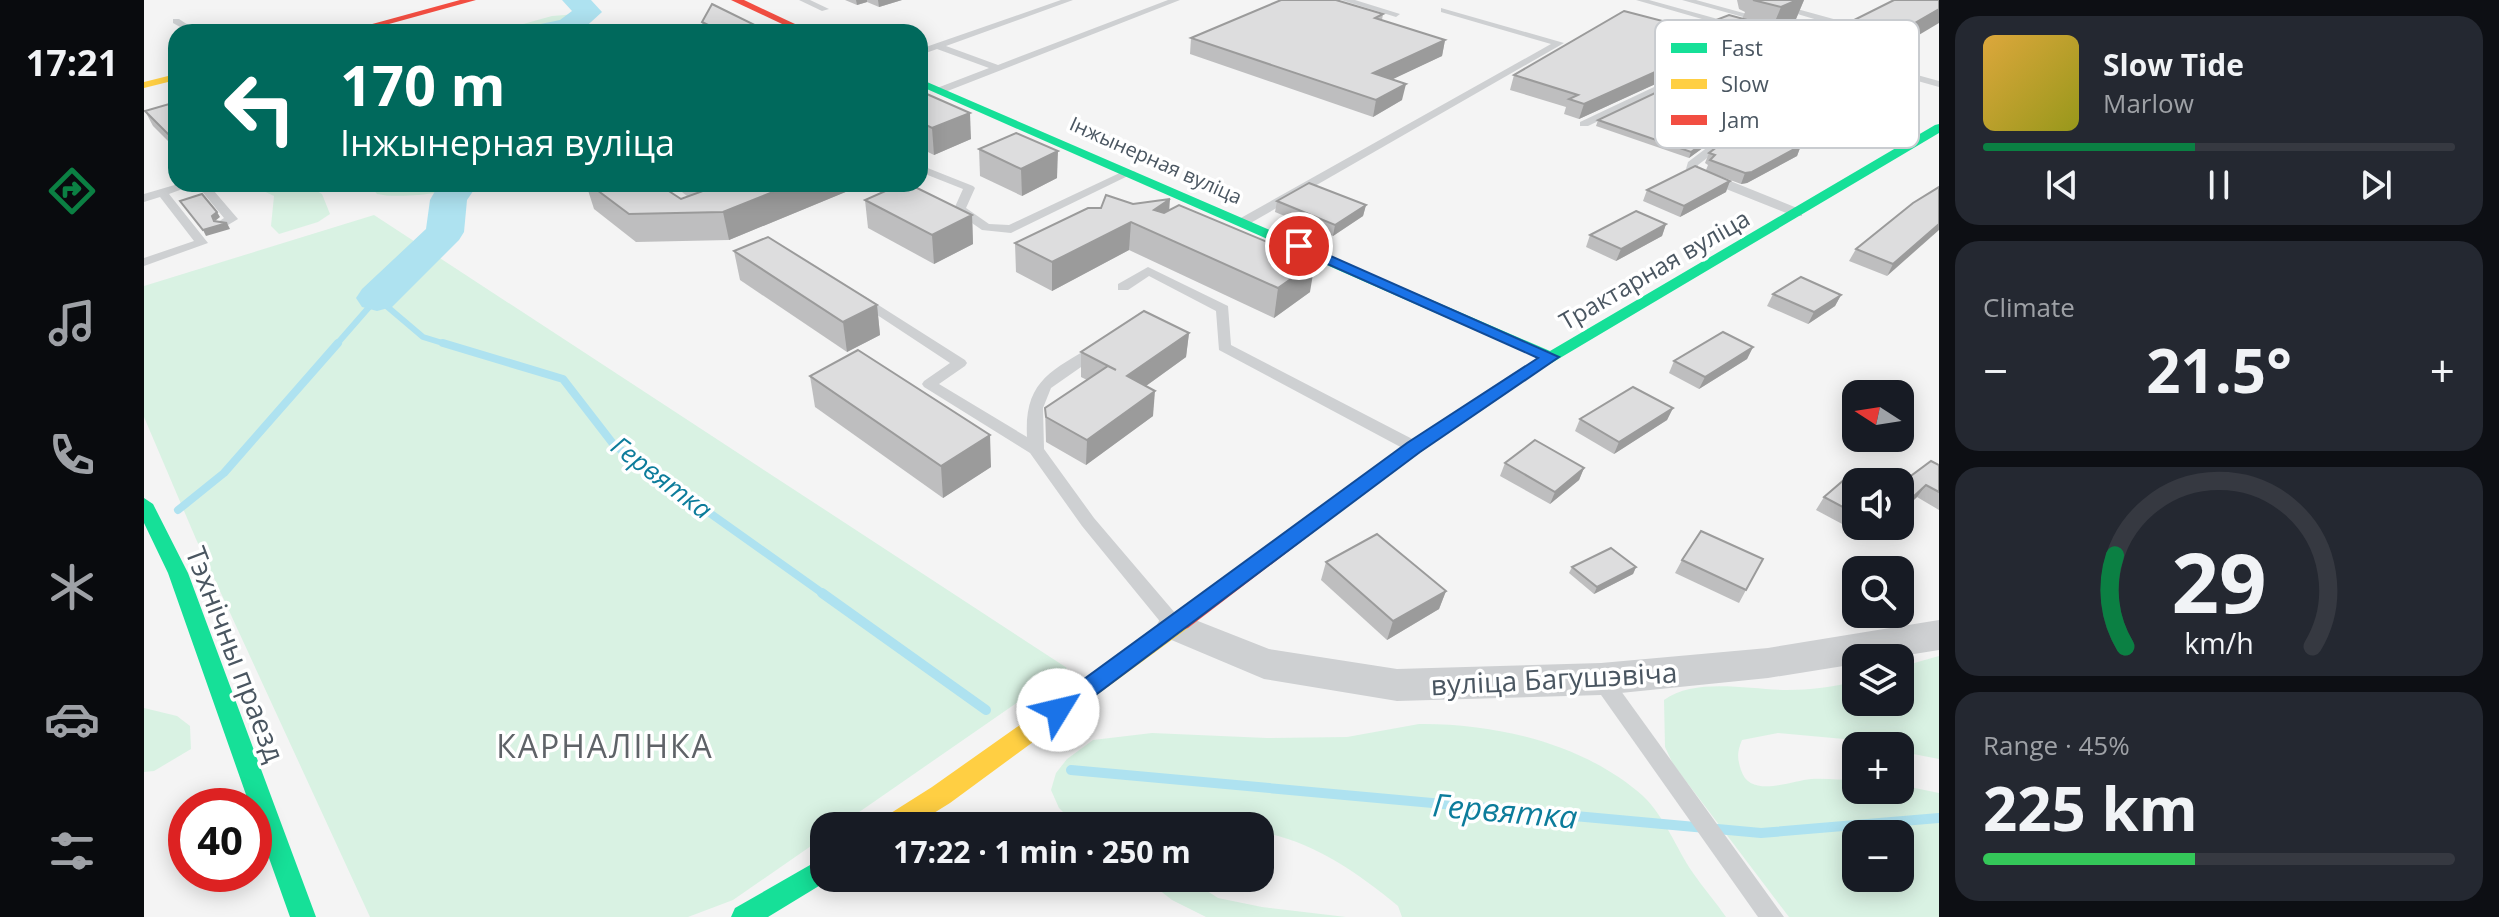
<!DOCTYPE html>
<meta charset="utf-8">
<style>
body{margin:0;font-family:"Open Sans",sans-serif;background:#242831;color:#f1f3f6;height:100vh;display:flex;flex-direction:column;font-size:30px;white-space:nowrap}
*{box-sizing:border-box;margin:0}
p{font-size:26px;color:#9ea1a6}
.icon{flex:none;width:44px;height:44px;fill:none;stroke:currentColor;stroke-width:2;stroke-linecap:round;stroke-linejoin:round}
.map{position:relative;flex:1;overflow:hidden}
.side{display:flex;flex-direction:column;gap:16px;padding:16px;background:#0d0f14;width:560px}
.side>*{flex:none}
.banner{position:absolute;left:24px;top:24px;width:760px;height:168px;border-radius:24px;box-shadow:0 4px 20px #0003;background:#00695c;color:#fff;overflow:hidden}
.needle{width:52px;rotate:282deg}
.fabs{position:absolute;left:1698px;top:380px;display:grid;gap:16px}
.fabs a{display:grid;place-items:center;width:72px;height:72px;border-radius:16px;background:#171b24;box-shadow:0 4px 20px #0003;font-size:40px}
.speed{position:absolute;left:24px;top:788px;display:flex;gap:16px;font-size:40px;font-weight:700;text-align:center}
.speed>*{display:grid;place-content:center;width:104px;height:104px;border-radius:50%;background:#171b24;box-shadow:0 4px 20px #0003;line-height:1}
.speed .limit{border:12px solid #d22;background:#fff;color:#111}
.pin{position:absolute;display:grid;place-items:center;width:68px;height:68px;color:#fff;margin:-34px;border:4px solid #fff;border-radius:50%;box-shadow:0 2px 8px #0007}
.me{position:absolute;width:88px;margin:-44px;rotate:54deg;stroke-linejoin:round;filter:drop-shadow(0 0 6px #0008)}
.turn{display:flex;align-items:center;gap:28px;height:168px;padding:0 40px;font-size:36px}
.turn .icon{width:104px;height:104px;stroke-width:2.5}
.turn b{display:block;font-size:56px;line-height:68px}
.big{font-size:60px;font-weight:700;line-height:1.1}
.side .widget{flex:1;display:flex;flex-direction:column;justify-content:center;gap:12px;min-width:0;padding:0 28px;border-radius:24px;background:#242831}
.side .dial{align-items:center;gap:0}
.dial svg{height:208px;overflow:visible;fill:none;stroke:#363941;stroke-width:7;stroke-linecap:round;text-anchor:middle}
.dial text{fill:#f1f3f6;stroke:none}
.song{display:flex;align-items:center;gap:24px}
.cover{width:96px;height:96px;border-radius:12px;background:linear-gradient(135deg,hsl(40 70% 55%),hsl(60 70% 35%))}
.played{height:8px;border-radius:4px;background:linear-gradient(90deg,#0b8043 45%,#363941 45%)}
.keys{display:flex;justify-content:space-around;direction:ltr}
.heat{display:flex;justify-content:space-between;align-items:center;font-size:44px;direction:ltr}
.charge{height:12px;border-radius:6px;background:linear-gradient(90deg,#34c759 45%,#363941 0)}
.trip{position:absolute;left:666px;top:812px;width:464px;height:80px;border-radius:24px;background:#171b24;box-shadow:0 4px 20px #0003;font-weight:700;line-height:80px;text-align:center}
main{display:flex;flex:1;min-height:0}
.tabs{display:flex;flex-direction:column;width:144px;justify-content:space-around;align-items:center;background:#090b0e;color:#9ea1a6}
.tabs .icon{width:56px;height:56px}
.tabs .current{color:#0b8043}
.tabs b{font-size:36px;color:#f1f3f6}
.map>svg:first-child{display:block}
.green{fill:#d9f2e3;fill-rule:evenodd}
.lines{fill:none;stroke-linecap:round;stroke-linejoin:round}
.stream-far2{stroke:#aee2f0;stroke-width:6}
.stream-far1{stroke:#aee2f0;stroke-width:8}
.stream{stroke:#aee2f0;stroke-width:10}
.river{fill:#aee2f0;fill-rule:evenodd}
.lane{fill:#ced0d2;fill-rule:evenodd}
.street{fill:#ced0d2;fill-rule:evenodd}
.fast{fill:#16e098;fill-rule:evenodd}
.slow{fill:#ffcf43;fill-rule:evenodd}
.jam{fill:#f24e42;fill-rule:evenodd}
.wall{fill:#bebebf}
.shaded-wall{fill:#9b9b9b}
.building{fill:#ddddde;stroke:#9b9b9b;stroke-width:2}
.route{fill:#1a73e8;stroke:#114b97;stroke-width:2}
.labels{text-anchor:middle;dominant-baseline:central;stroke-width:7;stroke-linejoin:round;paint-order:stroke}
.far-street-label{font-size:20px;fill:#4a5661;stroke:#fff}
.street-label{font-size:24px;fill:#4a5661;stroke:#fff}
.water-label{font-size:26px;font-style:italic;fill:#0c7c9b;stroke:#fff}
.near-street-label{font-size:28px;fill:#4a5661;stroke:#fff}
.near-neighbourhood-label{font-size:32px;letter-spacing:2px;fill:#5f6368;stroke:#fff}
.near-water-label{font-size:32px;font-style:italic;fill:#0c7c9b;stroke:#fff}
.key{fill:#fff;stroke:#c9ccd0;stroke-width:2}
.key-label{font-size:22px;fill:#4a5661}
</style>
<main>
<nav class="tabs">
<b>17:21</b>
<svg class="icon current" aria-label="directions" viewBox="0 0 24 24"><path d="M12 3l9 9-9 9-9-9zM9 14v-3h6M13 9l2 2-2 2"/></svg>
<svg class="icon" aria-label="music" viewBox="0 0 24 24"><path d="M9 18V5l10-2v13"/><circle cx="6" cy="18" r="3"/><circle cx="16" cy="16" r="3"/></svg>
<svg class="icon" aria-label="phone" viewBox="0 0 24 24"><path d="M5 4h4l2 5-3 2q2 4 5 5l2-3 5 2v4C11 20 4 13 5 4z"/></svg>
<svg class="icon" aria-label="climate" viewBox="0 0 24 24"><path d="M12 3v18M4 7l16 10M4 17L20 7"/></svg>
<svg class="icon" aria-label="car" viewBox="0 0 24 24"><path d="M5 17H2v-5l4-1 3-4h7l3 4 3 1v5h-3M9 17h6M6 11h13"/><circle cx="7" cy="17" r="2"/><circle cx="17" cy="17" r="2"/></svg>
<svg class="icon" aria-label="filters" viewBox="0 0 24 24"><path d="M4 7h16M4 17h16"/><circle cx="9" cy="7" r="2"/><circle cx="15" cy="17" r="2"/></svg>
</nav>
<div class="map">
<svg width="1795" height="917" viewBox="0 0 1795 917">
<rect width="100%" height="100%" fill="#f4f4f4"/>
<g class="green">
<path d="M433,14L437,18L435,22L409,32H351L408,16Z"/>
<path d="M161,184L178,194L186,214L174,222L135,234L127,226L130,196L107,185Z"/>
<path d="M225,184H328C308,193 255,199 233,194Z"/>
<path d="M230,215L923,668L695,826H680V837L589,900L544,917H226L52,539L0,417V286Z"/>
<path d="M1795,656V759L1769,754L1735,737L1700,739L1634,733L1598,740C1593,752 1593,758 1597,770C1606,799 1646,781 1667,779C1681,778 1697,780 1712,780V790H1756V785L1795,793V917H1645L1529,764L1521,747L1520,700C1552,677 1606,690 1643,690C1665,690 1691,687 1712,681V702H1756V667ZM1712,834H1756V878H1712Z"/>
<path d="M0,708L33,716L46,726L47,749L10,771L0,772Z"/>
<path d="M1275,724C1351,723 1441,744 1499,796C1521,817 1532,848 1549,873C1559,888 1572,902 1582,917H1258L1254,906C1211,871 1170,842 1116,832V826H1087L1044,818L1020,826H933L915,808L907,790L912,773L923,759L949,740L1008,733L1123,738L1203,737Z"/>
<path d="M1000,878H1043L1074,898L1118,907L1202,917H1062L1028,900Z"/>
</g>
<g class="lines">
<path class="stream-far2" d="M192,345L233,298L279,337L305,345"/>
<g class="stream-far1">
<path d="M299,343L419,379L470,445L681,595"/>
<path d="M34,510L80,473L194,343"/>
</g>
<g class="stream">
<path d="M678,593L842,710"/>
<path d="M927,770L1617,833L1795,818"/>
</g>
<g class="river">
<path d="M418,0H447L458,12L436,32H383L387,26L416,20L428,11Z"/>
<path d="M295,184H334L323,200L320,232L315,240L248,307L233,311L218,307L212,298L218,289L282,229L286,200Z"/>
</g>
<g class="lane">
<path d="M655,0H666L685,9L678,11Z"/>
<path d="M917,0H929L802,46L854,65L1024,0H1036L801,92H793V88L845,68L793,49L776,55V49Z"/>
<path d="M1197,0H1211L1256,14L1252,17Z"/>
<path d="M1492,0H1505L1671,46H1678L1679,49L1795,81V87L1674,53L1656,64L1586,58L1444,126H1436V122L1582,53L1654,58L1665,50Z"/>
<path d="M1538,0H1552L1603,14L1599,17Z"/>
<path d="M1606,0H1620L1704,23L1759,0H1770L1716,27L1704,29Z"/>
<path d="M1297,8L1420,43L1103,225H1095V219L1407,44L1297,12Z"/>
<path d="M29,19H35L55,32H45L29,23Z"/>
<path d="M1682,114L1772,143L1773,145L1764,147L1678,119L1677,117Z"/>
<path d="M1604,123L1613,125L1585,141L1554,165V168L1658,210V216H1650L1552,177L1542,169L1544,162L1577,137Z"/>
<path d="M776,165L829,186L831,188L822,208L845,224L865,225L982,170L992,172L867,233L838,230L812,212L810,209L819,189L776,172Z"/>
<path d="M34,184H64L94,219L84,225H76L74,222L80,218L52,184L25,194L64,243L0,266V258L50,241L16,197L0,202V194Z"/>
<path d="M533,184C542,184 565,196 572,201C558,212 545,197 533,188Z"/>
<path d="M1004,267L1084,306L1087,345L1276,443L1278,447L1276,451H1264L1075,350L1072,311L1005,276L984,290H974V284Z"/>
<path d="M717,294L821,360L823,363L821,366L795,384L883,437C880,381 907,371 950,345H960L962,348L960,351L907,388L899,408L900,449L950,518L1037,620L1039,625L1037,630L1030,632L1023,630L938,526L886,453L780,387L778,384L780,381L806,363L712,301L710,298Z"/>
<path d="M1457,671L1464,673L1640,917H1614L1450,685L1447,679L1450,673Z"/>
</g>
<path class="street" d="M1031,612L1125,649L1253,669L1457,663L1624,648L1795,620V650L1745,658H1712V664L1624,678L1457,695L1253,701L1120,679L1018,636L1012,626L1018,616Z"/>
<g class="fast">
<path d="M776,79L1406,351L1791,125L1795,124V133L1384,377L1241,475L1232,469L1235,465L1394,358L776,86Z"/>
<path d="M0,498L9,504L44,573L172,917H146L110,816V806H106L24,573L0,523Z"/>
<path d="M680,857V878H688L624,917H587L591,908Z"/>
</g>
<g class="slow">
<path d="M32,74V80L0,88V82Z"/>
<path d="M1037,614L1044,616L1048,622L1044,628L806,803L769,826H736L739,818L788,787L1030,616Z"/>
</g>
<g class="jam">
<path d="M316,0H332L216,32H199Z"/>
<path d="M587,0H600L668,32H655Z"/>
<path d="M1241,463L1250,469L1247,473L1044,628L1037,630L1030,628L1026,622L1030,616L1235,465Z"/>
</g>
</g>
<g class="wall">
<path d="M701,0H758L735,7L723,2L713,5Z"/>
<path d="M1593,0H1660L1652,19L1627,31L1616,28L1612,38L1435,119L1420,114L1422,107L1366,90L1370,75L1549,29L1598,19L1601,12L1595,9Z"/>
<path d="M1795,0L1758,45L1747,43L1730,50L1700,41L1710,20Z"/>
<path d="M1239,14L1238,20L1301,40L1298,56L1248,79L1258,100L1229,117L1046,54L1047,38Z"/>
<path d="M558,22L625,32H560Z"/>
<path d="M1612,65L1732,108L1713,118L1704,116L1699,126L1656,148L1653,156L1603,183L1597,184L1565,172L1582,192L1536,217L1499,201L1503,190L1562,170L1564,165L1561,163L1565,153L1661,106L1651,103L1634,105L1592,124L1545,158L1452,126L1454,120Z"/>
<path d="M776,91L827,139L790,155L776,148Z"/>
<path d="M32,102V149L9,126L1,111Z"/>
<path d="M835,149L913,178L878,196L836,176Z"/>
<path d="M442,184H514L537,199L716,186L585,240L492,242L450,209Z"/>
<path d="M1795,187L1743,276L1705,261L1712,249Z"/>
<path d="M721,200L828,215L829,244L790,264L724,228Z"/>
<path d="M1133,201L1222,205L1219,216L1189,236L1131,212Z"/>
<path d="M989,204L1025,210L1166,292L1130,318L985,250L908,291L872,272L871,243Z"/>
<path d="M1522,224L1518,236L1472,261L1442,247L1446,235Z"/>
<path d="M590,251L733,305L736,335L703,352L596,280Z"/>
<path d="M1629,294L1697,295L1691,306L1664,324L1623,306Z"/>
<path d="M1045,333L1042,357L1002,386L1009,416L942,465L902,442L901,408L943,380L937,377V352Z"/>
<path d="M1609,347L1603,359L1555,389L1525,373L1530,361Z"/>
<path d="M666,376L847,467L799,498L671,407Z"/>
<path d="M1529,408L1523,420L1470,454L1431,431L1436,419Z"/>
<path d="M1361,463L1440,468L1435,480L1406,504L1356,476Z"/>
<path d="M1795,465V510L1773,497L1756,513V484Z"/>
<path d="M1712,484V526H1743L1728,540L1672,510L1680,497Z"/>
<path d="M1538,560L1602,590L1595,603L1531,573Z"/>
<path d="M1182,562L1302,591L1295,609L1243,640L1177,580Z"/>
<path d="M1428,567H1492L1489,574L1450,594L1425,573Z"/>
</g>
<g class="shaded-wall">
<path d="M712,0H723V2L713,5Z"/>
<path d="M734,0H758L735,7Z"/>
<path d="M1653,0H1660L1652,19L1627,31L1637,7Z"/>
<path d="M1795,9V23L1758,45L1769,24Z"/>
<path d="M1757,22L1747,43L1730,50L1740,29Z"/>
<path d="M1618,24L1612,38L1435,119L1440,104Z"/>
<path d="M1301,40L1298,56L1226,90L1229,73Z"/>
<path d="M1262,84L1258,100L1229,117L1232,100Z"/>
<path d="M1653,98L1651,103L1634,105L1592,124L1545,158L1547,152L1594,118L1637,100Z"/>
<path d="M1734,103L1732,108L1713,118L1715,113Z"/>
<path d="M826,113L827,139L790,155L788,128Z"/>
<path d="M1704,115L1699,126L1656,148L1653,156L1603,183L1597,184L1601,173L1652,143Z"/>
<path d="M32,133V148L25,135Z"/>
<path d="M914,151L913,178L878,196L877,169Z"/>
<path d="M1586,181L1582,192L1536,217L1540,206Z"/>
<path d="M649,184H715L716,186L585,240L579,212Z"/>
<path d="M1026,199L1024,227L1010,210Z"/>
<path d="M1222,205L1219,216L1189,236L1191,225Z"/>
<path d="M73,212L76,217L71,221L68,216Z"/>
<path d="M828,215L829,244L790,264L788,235Z"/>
<path d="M987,222L985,250L908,291V262Z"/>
<path d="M83,223L86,229L62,236L59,230Z"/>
<path d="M1522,224L1518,236L1472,261L1477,249Z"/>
<path d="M1795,224V230L1743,276L1749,264Z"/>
<path d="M1171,262L1166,292L1130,318L1134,288Z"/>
<path d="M1697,295L1691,306L1664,324L1670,312Z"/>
<path d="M733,305L736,335L703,352L699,322Z"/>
<path d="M1045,333L1042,357L981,401L983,376Z"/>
<path d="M1609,347L1603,359L1555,389L1561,377Z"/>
<path d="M1011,391L1009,416L942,465L943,440Z"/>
<path d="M1529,408L1523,420L1470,454L1475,442Z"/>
<path d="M846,435L847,467L799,498L797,466Z"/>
<path d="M1440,468L1435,480L1406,504L1411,492Z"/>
<path d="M1782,485L1773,497L1756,513V509Z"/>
<path d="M1738,526H1743L1728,540L1737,527Z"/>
<path d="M1492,567L1489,574L1450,594L1453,587Z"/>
<path d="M1302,591L1295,609L1243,640L1249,621Z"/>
</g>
<g class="building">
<path d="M1137,0H1192L1239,14L1231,18L1301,40L1229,73L1262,84L1232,100L1047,38Z"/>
<path d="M1609,0H1653L1637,7Z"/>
<path d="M1750,0H1795V9L1769,24L1757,22L1740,29L1710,20Z"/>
<path d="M568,4L625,32H578L558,22Z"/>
<path d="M1480,11L1549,29L1585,15L1618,24L1440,104L1425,99L1434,95L1370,75Z"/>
<path d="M1589,56L1614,60L1607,63L1734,103L1715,113L1653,98L1637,100L1594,118L1547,152L1454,120Z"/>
<path d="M776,91L826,113L788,128L776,122Z"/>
<path d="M32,102V133L25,135L1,111Z"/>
<path d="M1657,105L1704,115L1652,143L1658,145L1608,172L1601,173L1566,160L1571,155L1565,153L1590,134L1633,109Z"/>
<path d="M872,133L914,151L877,169L835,149Z"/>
<path d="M1551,166L1586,181L1540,206L1503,190Z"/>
<path d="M1165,183L1222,205L1191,225L1133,201Z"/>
<path d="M445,184H514L537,199L578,184H649L579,212L485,214Z"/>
<path d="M757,184H765L828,215L788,235L721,200Z"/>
<path d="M1795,187V224L1749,264L1712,249L1769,203Z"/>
<path d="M58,194L73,212L68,216L70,221L83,223L59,230L36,201Z"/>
<path d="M962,195L989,204L1026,199L1010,210L1020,213L1035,205L1171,262L1134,288L987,222L908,262L871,243L944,208H957Z"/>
<path d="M1492,211L1522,224L1477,249L1446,235Z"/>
<path d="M624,237L733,305L699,322L590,251Z"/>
<path d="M1657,277L1697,295L1670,312L1629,294Z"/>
<path d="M1000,311L1045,333L983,376L1011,391L943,440L902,417L901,408L964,366L972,370L937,352Z"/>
<path d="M1579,332L1609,347L1561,377L1530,361Z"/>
<path d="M714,350L846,435L797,466L666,376Z"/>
<path d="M1489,387L1529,408L1475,442L1436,419Z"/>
<path d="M1391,440L1440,468L1411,492L1361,463Z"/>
<path d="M1787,461L1795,465V492L1782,485L1756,509V484Z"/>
<path d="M1701,479L1712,484V514L1680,497Z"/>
<path d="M1557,531L1619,559L1602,590L1538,560Z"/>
<path d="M1233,534L1302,591L1249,621L1182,562Z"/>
<path d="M1467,548L1492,567L1453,587L1428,567Z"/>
</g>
<path class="route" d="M1155,242L1415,357L1276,452L922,717L914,720L906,717L903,710L906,704L1263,443L1394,358L1150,249L1148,246Z"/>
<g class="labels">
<g class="far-street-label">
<text transform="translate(1012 160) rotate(24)">Інжынерная вуліца</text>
</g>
<g class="street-label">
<text transform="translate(1510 269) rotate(-30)">Трактарная вуліца</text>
</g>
<g class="water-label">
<text transform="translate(518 477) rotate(37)">Гервятка</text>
</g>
<g class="near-street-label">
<text transform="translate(92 654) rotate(69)">Тэхнічны праезд</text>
<text transform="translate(1410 678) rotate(-3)">вуліца Багушэвіча</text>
</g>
<g class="near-neighbourhood-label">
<text x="461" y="745">КАРНАЛІНКА</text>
</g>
<g class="near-water-label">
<text transform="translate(1361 810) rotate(5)">Гервятка</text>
</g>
</g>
<rect x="1511" y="20" width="264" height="128" rx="12" class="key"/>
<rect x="1527" y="43" width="36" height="10" fill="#16e098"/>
<rect x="1527" y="79" width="36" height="10" fill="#ffcf43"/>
<rect x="1527" y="115" width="36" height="10" fill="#f24e42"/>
<g class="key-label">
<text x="1577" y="56">Fast</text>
<text x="1577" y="92">Slow</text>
<text x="1577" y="128">Jam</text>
</g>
</svg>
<div class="fabs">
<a><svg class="needle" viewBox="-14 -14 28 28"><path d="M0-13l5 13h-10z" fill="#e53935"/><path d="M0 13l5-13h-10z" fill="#9ea1a6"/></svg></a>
<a><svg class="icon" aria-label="sound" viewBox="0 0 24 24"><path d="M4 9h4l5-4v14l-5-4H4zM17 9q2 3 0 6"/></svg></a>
<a><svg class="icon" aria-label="search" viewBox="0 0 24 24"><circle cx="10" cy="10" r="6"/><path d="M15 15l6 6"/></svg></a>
<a><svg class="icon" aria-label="layers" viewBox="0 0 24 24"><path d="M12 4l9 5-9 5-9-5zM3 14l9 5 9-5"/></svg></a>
<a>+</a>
<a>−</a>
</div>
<div class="speed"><div class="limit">40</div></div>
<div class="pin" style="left:1155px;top:246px;background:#d93025"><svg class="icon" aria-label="arrive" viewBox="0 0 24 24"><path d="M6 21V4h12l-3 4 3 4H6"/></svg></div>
<svg class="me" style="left:914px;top:710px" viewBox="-20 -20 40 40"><circle r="19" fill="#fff"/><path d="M0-13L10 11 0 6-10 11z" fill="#1a73e8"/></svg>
<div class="trip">17:22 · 1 min · 250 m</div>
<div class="banner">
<div class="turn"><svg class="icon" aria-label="left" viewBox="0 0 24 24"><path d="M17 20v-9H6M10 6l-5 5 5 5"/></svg><div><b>170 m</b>Інжынерная вуліца</div></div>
</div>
</div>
<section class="side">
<div class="widget">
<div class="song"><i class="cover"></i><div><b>Slow Tide</b><p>Marlow</p></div></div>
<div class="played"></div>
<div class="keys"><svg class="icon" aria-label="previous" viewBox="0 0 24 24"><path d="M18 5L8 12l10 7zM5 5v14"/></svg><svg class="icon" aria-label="pause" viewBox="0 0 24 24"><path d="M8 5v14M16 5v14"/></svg><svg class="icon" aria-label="next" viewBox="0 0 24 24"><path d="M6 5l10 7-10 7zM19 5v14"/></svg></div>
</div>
<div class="widget"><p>Climate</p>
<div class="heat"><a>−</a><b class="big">21.5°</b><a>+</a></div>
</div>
<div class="widget dial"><svg viewBox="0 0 100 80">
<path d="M14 69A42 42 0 1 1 86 69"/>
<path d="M14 69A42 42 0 0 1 10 34" stroke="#0b8043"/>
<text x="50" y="56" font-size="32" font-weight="700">29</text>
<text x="50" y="72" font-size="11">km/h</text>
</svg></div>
<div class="widget"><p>Range · 45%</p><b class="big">225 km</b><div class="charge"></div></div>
</section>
</main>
